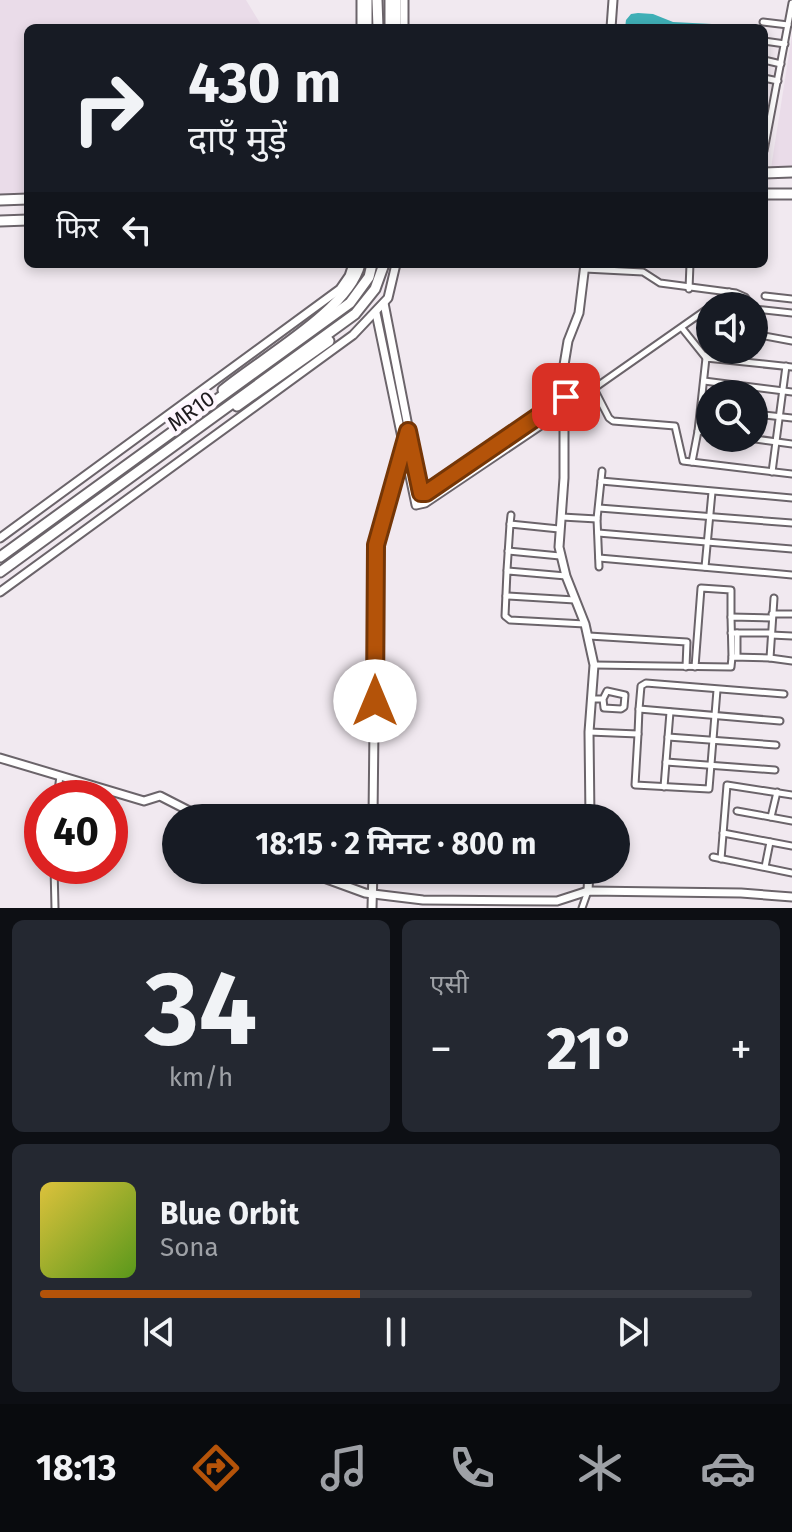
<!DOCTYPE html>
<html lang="hi">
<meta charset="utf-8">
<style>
body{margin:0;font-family:"Fira Sans","Noto Sans Devanagari",sans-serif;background:#242831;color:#f1f3f6;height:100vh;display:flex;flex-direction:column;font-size:30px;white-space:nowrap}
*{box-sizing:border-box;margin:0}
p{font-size:26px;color:#9ea1a6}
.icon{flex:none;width:44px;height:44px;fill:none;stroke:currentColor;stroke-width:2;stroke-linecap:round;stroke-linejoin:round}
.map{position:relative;height:908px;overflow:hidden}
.sheet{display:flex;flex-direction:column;gap:12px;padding:12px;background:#0d0f14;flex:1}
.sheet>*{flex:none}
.banner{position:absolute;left:24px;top:24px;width:744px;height:244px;border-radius:12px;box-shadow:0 4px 12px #0003;background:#171b24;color:#f1f3f6;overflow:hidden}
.buttons{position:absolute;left:696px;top:292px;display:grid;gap:16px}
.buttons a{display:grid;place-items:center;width:72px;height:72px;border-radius:50%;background:#171b24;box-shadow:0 4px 12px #0003;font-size:40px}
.speed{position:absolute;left:24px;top:780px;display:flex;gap:16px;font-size:40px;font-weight:700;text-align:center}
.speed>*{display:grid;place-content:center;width:104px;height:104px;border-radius:50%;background:#171b24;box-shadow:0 4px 12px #0003;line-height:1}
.speed .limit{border:12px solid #d22;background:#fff;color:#111}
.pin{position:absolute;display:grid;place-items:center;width:68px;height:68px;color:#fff;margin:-34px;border-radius:16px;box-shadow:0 4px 12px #0006}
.me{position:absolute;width:88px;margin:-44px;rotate:0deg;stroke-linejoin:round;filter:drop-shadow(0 0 6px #0008)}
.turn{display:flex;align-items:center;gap:28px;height:168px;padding:0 32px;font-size:36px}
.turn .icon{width:104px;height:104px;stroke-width:2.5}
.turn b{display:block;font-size:56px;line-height:68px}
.then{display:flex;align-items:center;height:76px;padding:0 32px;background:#0003;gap:16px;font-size:30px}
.big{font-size:60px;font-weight:700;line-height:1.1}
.sheet .card{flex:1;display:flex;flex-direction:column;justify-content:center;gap:12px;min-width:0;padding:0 28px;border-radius:12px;background:#242831}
.sheet .dial{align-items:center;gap:0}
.dial b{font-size:104px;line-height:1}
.song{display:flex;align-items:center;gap:24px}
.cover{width:96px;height:96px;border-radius:12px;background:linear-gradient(135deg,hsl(50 70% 55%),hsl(90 70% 35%))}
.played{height:8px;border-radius:4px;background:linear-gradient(90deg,#b45309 45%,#363941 45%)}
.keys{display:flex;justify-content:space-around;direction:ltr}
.heat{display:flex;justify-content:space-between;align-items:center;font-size:44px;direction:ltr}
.sheet .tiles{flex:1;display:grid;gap:12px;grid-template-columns:1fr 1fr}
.card:last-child{grid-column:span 2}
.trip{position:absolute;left:162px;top:804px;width:468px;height:80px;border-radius:40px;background:#171b24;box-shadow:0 4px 12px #0003;font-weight:700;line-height:80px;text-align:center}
.tab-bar{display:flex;height:128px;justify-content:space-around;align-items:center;background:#090b0e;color:#9ea1a6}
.tab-bar .icon{width:56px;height:56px}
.tab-bar .active{color:#b45309}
.tab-bar b{font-size:36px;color:#f1f3f6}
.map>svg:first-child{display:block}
.built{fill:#eadce9}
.water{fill:#3fafb6}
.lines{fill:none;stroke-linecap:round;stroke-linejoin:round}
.street-casing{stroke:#6b646a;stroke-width:9}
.secondary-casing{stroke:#6b646a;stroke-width:11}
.primary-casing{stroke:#6b646a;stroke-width:13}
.street{stroke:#fff;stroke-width:5}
.secondary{stroke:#fff;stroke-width:7}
.primary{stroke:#fff;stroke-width:9}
.route-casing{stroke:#753606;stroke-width:20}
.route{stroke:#b45309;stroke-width:14}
.labels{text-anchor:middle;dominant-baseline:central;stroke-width:8;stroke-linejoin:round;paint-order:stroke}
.street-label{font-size:22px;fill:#1e1b1e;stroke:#fef6fe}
</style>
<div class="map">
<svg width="792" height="908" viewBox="0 0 792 908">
<rect width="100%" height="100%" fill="#f1e9f0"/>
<g class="built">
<path d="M0,0H246L263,28H28V196L0,198Z"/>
<path d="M792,35V168H771Z"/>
</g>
<path class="water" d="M638,13L653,14L673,22L712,24V28H625L626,20L631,14Z"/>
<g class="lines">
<defs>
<g id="street">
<path d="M763,22L788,25"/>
<path d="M764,41L785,44"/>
<path d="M764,60L781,64"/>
<path d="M764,78L778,81"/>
<path d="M764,151L792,3"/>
<path d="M585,269L643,272L660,283L736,293L745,297L752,306"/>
<path d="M689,289L690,264"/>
<path d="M765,296L792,299"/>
<path d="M711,306L729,292"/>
<path d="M754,309L792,313"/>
<path d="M754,309V318"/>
<path d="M682,328L706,358L710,349"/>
<path d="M754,334L792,341"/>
<path d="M704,381L792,392"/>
<path d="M593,387L609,418L613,421L675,426L683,461L792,474"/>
<path d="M566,408L710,307"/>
<path d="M754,414L792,418"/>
<path d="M710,433L698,431L706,358L792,367"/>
<path d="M748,438L792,444"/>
<path d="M692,462L698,431"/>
<path d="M772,472L786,366"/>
<path d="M601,481L792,498"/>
<path d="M599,508L792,523"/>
<path d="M562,517L597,519"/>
<path d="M510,524L511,515"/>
<path d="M598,533L792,549"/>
<path d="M508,551L560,556"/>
<path d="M599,558L792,575"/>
<path d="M599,567L597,519L602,471"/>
<path d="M705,567L712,492"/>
<path d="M507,570L510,524L559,529"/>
<path d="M566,576L507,571L505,616L510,620L585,624"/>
<path d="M506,596L575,600"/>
<path d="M772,614H792"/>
<path d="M731,633H771"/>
<path d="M737,633V656"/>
<path d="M771,635L792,636"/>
<path d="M589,636L687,642L686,667"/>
<path d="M732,657L731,617L772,618"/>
<path d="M770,658L792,661"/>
<path d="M594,665L731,667L732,657L770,658L774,598"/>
<path d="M695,667L701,588L731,590V617"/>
<path d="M592,699H603L607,691L625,695L624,707L621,709L604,708L603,699"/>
<path d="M639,709L641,686L646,683L784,694"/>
<path d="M589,732L638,734L639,709L780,721"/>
<path d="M638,734L635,785L709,789L717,690"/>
<path d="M668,737L776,745"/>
<path d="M666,762L775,770"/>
<path d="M664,787L670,712"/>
<path d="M57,798L60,776"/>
<path d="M737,811L792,821"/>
<path d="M771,817L777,792"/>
<path d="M723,833L792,846"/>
<path d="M713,857L792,873"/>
<path d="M721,859L727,785L792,795"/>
<path d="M54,866L55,908"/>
<path d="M765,867L770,842"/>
<path d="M582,908L588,891"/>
</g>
<g id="secondary">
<path d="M361,0V28"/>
<path d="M404,0V28"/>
<path d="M611,28L613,0"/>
<path d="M585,264L579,313L568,341L564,365V478L559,547L566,576L585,624L594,665L589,732L590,818"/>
<path d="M384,303L421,493H426L566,397"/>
<path d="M376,313L416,505L425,503L566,408"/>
<path d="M0,538L340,289L349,276L353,264"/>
<path d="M0,592L353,335L388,298L396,264"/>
<path d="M0,758L144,801L160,796L203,818"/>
<path d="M373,818L376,545L408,431"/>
<path d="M302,870L365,893L423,900L557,901L588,891L741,893L792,897"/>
<path d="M588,891L589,870"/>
<path d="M372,908L373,870"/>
</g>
<g id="primary">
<path d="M367,0V28"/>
<path d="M377,0L378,28"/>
<path d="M390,0V28"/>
<path d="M396,0V28"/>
<path d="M764,173L792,172"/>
<path d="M764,194H792"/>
<path d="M0,200L28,199"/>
<path d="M0,221L28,220"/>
<path d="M223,390C260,359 349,310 360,264"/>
<path d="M237,406L329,341"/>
<path d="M0,557L350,303L369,277L372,264"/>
<path d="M0,572L355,314L375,289L384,264"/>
</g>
</defs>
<use href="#street" class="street-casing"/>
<use href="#secondary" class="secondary-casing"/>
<use href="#primary" class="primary-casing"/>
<use href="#street" class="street"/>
<use href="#secondary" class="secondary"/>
<use href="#primary" class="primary"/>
</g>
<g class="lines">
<defs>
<path id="route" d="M375,701L376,545L408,431L421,493H426L566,397"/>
</defs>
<use href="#route" class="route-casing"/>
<use href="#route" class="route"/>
</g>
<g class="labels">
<g class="street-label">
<text transform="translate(191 411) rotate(-36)">MR10</text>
</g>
</g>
</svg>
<div class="buttons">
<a><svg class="icon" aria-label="sound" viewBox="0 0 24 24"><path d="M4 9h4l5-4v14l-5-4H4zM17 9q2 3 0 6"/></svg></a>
<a><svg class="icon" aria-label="search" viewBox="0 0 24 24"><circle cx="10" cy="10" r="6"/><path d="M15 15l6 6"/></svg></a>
</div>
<div class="speed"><div class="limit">40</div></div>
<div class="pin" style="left:566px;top:397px;background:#d93025"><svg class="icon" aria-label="arrive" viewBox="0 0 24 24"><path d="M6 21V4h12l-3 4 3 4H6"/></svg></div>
<svg class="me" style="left:375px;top:701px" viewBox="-20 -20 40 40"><circle r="19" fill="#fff"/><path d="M0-13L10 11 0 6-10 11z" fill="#b45309"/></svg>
<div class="trip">18:15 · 2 मिनट · 800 m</div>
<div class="banner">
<div class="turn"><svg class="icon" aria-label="right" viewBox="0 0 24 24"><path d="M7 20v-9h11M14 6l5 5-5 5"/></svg><div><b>430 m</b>दाएँ मुड़ें</div></div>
<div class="then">फिर<svg class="icon" aria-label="left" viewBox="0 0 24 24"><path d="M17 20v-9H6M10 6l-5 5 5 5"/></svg></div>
</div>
</div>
<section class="sheet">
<div class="tiles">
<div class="card dial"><b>34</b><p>km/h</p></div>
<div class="card"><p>एसी</p>
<div class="heat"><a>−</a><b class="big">21°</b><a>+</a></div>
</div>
<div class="card">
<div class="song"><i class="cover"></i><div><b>Blue Orbit</b><p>Sona</p></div></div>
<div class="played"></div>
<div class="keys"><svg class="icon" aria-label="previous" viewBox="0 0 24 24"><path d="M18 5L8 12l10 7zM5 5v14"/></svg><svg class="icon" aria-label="pause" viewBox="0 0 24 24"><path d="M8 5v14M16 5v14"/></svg><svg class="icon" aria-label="next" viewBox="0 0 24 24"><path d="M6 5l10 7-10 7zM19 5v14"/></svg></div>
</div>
</div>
</section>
<nav class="tab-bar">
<b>18:13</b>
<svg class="icon active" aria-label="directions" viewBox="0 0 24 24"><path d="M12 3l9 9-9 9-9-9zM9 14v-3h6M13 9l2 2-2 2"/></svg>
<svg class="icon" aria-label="music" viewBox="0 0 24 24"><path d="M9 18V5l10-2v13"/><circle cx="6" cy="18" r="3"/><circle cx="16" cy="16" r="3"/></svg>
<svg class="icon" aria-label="phone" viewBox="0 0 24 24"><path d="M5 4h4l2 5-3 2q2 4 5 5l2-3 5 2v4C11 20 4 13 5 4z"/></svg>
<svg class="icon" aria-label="climate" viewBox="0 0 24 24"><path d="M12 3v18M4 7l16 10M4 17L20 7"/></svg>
<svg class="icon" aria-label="car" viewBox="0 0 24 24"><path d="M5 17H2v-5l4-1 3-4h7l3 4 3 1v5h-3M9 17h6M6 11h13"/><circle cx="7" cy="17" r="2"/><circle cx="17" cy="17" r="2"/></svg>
</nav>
